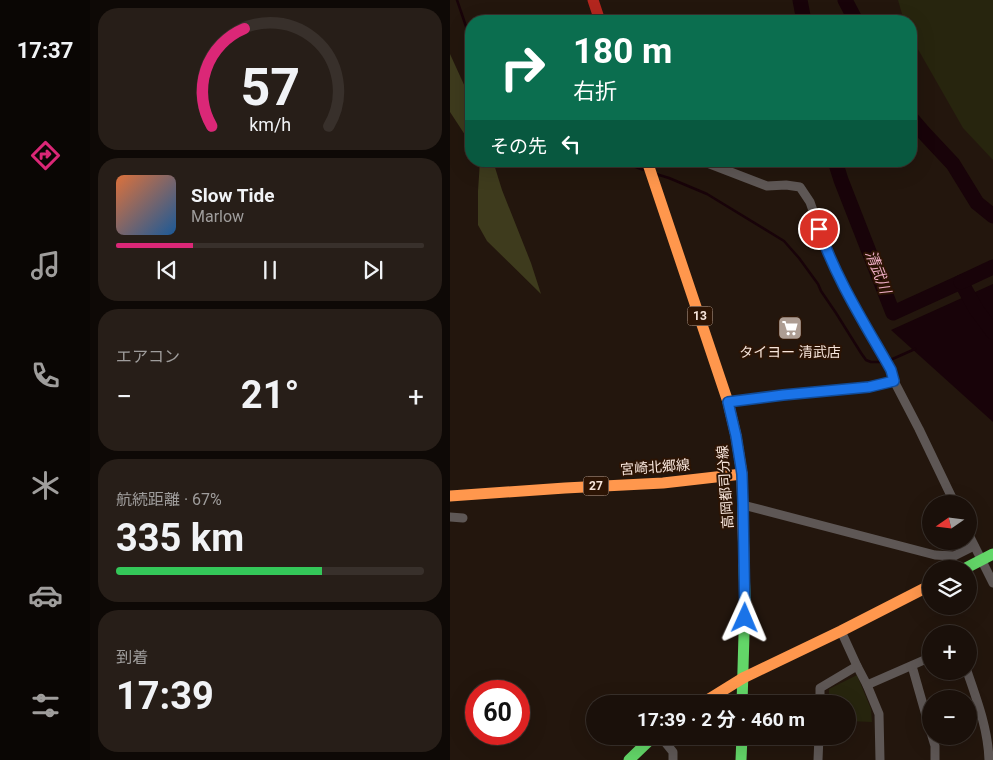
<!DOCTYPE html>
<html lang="ja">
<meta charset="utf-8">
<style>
body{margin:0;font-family:Roboto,"Noto Sans JP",sans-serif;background:#271e18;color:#f1f3f6;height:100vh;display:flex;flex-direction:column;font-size:19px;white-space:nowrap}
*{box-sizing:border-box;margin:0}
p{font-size:16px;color:#9f9d9c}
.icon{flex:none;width:28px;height:28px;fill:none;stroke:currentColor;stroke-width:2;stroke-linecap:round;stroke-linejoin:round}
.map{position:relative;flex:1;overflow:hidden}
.panel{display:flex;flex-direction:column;gap:8px;padding:8px;background:#0e0906;width:360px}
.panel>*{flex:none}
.top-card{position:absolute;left:15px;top:15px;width:452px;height:152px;border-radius:20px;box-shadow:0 5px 20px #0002,0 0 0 1px #38302b;background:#0b6e4f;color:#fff;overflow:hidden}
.needle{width:32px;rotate:256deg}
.tools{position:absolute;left:472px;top:495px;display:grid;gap:10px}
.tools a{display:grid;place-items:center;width:55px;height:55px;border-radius:50%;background:#1a100a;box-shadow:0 5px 20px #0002,0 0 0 1px #38302b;font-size:25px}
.speed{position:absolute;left:15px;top:680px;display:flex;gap:10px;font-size:25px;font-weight:700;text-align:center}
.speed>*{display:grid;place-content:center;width:65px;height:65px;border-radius:50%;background:#1a100a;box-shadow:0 5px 20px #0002,0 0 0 1px #38302b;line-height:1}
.speed .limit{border:8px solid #d22;background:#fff;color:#111}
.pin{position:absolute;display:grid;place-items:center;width:42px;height:42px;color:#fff;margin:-21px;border:2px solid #fff;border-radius:50%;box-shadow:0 1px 5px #0007}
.me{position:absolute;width:55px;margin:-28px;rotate:1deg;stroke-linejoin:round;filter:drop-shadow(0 0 4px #0008)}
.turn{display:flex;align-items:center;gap:18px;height:105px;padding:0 25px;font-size:22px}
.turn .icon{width:65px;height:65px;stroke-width:2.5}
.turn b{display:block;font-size:35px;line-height:42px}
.then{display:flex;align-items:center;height:48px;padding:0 25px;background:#0003;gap:10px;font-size:19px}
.big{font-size:38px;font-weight:700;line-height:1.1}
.panel .card{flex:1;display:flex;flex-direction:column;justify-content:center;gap:8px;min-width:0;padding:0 18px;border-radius:20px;background:#271e18}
.panel .dial{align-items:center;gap:0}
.dial svg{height:130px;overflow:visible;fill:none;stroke:#38302b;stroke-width:7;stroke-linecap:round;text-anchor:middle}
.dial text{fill:#f1f3f6;stroke:none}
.song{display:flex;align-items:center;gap:15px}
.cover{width:60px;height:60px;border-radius:8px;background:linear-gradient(135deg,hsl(20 70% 55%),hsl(210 70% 35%))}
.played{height:5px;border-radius:2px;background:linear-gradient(90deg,#db2777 25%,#38302b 25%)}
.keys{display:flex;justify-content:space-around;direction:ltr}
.heat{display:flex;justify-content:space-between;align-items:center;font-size:28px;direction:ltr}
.charge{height:8px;border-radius:4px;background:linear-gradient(90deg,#34c759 67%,#38302b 0)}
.trip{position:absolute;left:136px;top:695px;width:270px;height:50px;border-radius:25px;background:#1a100a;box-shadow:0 5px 20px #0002,0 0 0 1px #38302b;font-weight:700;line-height:50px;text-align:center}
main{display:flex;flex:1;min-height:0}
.menu{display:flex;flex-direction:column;width:90px;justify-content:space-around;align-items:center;background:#0a0604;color:#9f9d9c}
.menu .icon{width:35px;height:35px}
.menu .on{color:#db2777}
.menu b{font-size:22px;color:#f1f3f6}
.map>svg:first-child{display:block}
.green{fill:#27250e}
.forest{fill:#3e3b1d}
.water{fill:#180309}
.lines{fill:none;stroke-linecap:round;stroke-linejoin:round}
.stream{stroke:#180309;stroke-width:2.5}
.river{stroke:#180309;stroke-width:15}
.street{stroke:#5e5755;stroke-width:9}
.fast{stroke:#63d668;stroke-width:11}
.slow{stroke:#ff974d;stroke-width:11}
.jam{stroke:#b3261e;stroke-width:11}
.route-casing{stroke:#114b97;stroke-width:12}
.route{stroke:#1a73e8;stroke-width:9}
.labels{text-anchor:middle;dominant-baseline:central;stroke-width:4;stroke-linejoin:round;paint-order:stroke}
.shield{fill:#2c1404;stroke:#baa69a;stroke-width:1}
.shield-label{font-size:12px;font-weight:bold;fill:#f7e5db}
.poi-label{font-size:14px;fill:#f7e5db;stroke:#2c1404}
.street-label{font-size:14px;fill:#f7e5db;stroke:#2c1404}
.water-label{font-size:15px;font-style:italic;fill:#eaaac0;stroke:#2c1404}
</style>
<main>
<nav class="menu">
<b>17:37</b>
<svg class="icon on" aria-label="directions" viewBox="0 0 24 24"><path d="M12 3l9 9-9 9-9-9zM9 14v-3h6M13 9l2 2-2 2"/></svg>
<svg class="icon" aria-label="music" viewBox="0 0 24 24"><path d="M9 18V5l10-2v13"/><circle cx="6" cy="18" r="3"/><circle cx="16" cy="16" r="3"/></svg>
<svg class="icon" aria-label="phone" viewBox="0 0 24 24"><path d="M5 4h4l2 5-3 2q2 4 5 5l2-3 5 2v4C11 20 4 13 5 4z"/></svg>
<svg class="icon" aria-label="climate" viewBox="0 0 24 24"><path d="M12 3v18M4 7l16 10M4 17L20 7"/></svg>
<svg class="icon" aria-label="car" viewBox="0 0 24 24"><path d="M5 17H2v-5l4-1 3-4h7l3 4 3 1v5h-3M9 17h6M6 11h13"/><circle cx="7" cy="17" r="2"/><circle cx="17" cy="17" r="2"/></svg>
<svg class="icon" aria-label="filters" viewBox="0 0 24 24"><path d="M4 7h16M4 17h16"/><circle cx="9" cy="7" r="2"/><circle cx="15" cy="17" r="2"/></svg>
</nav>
<section class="panel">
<div class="card dial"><svg viewBox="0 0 100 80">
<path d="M14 69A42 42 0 1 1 86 69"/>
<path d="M14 69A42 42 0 0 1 34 9" stroke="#db2777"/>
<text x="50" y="56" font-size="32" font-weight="700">57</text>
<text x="50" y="72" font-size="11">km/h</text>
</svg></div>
<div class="card">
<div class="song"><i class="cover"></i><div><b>Slow Tide</b><p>Marlow</p></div></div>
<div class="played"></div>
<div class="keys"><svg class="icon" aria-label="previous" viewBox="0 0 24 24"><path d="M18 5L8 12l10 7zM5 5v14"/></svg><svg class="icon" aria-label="pause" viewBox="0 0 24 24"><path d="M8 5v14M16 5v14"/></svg><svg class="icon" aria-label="next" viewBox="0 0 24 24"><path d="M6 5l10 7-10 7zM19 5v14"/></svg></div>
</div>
<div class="card"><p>エアコン</p>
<div class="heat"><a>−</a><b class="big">21°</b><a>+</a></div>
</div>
<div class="card"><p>航続距離 · 67%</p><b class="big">335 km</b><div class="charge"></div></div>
<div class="card"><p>到着</p><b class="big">17:39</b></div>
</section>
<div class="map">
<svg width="543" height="760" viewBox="0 0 543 760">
<rect width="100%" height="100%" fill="#23160d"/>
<g class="green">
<path d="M448,0H543V160L513,128L461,37V21H454Z"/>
<path d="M407,675L421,709L422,722L398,721V704H379V689Z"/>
</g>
<g class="forest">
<path d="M0,54L21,100V144L0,112Z"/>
<path d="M30,161H43L52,190L81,263L91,294L37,241L28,225V191Z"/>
</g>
<path class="water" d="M543,284V422L441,330Z"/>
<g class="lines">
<g class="stream">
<path d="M7,0L21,41"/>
<path d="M169,161L194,170"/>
<path d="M206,174L219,178L257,194L334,241L349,258L368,284L371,291L386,313L411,353L416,360L421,362H433"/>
<path d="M438,361L465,349"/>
</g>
<g class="river">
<path d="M350,0L354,21"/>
<path d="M395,0L406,21"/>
<path d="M461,118L473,132L503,164L527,203L543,216"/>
<path d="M385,161L391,180L443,313L511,282L526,309L543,332"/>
<path d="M511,282L543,267"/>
</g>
<g class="street">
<path d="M252,161L317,186L336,185L350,187L360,202L374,242L390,280L441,370L444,381L469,429L505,504"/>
<path d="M278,402L333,395L419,387L444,381"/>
<path d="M293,505L485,555L504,556L524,546"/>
<path d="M0,517L13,518"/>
<path d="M519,535L543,583"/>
<path d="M391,631L407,666L417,685L429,714L430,760"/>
<path d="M462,666L481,733"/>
<path d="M517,671C527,700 538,729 539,760"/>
<path d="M417,685L481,657"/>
<path d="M370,704V688L407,666"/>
<path d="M210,736L223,752V760"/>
<path d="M482,736L485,746V760"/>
<path d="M368,760L369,736"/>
</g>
<g class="fast">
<path d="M514,569L543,554"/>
<path d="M292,704L295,599L294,565"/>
<path d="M179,760L204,736"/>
<path d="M291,760L292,736"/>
</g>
<g class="slow">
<path d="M197,161L278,402L286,436L292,474L294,565"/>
<path d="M0,496L115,488L213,483L292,474"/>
<path d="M293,678L391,631L481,585"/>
<path d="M251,704L293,678"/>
</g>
<path class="jam" d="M143,0L150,21"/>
</g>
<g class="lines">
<defs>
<path id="route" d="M295,618L293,505L292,474L286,436L278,402L333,395L419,387L444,381L441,370C415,324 386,279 369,229"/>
</defs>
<use href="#route" class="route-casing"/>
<use href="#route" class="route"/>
</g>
<defs>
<symbol id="supermarket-square" viewBox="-11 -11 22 22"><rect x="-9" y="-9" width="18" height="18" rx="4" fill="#ad9d93" stroke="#2c1404"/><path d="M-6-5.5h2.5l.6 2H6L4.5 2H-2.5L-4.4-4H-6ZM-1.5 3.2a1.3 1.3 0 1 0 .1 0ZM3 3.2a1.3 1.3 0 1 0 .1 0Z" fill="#fff"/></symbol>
</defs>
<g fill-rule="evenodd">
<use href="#supermarket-square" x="326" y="314" width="28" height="28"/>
</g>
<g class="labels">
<g class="shield">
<rect x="237.5" y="306.5" width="25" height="19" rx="4"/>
<rect x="133.5" y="476.5" width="25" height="19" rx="4"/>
</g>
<g class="shield-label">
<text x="250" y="316">13</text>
<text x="146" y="486">27</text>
</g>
<g class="poi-label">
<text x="340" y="352">タイヨー 清武店</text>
</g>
<g class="street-label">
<text transform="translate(205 467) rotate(-4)">宮崎北郷線</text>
<text transform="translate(275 487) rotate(-94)">高岡都司分線</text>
</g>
<g class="water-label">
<text transform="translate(428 272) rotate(69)">清武川</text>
</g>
</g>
</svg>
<div class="tools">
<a><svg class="needle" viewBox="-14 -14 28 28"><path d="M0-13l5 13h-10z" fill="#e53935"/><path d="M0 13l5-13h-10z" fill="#9f9d9c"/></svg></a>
<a><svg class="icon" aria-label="layers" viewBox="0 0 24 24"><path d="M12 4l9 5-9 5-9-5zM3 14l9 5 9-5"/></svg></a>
<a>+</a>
<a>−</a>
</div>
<div class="speed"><div class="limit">60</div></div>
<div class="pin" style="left:369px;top:229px;background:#d93025"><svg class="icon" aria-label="arrive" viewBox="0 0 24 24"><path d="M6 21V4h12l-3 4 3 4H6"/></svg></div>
<svg class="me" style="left:295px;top:618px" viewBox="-20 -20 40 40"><path d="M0-17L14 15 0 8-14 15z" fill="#1a73e8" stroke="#fff" stroke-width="4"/></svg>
<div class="trip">17:39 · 2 分 · 460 m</div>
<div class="top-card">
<div class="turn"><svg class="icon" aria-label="right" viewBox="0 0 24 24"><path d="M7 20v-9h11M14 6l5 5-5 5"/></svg><div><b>180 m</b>右折</div></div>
<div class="then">その先<svg class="icon" aria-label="left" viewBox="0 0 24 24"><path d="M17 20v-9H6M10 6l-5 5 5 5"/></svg></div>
</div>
</div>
</main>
